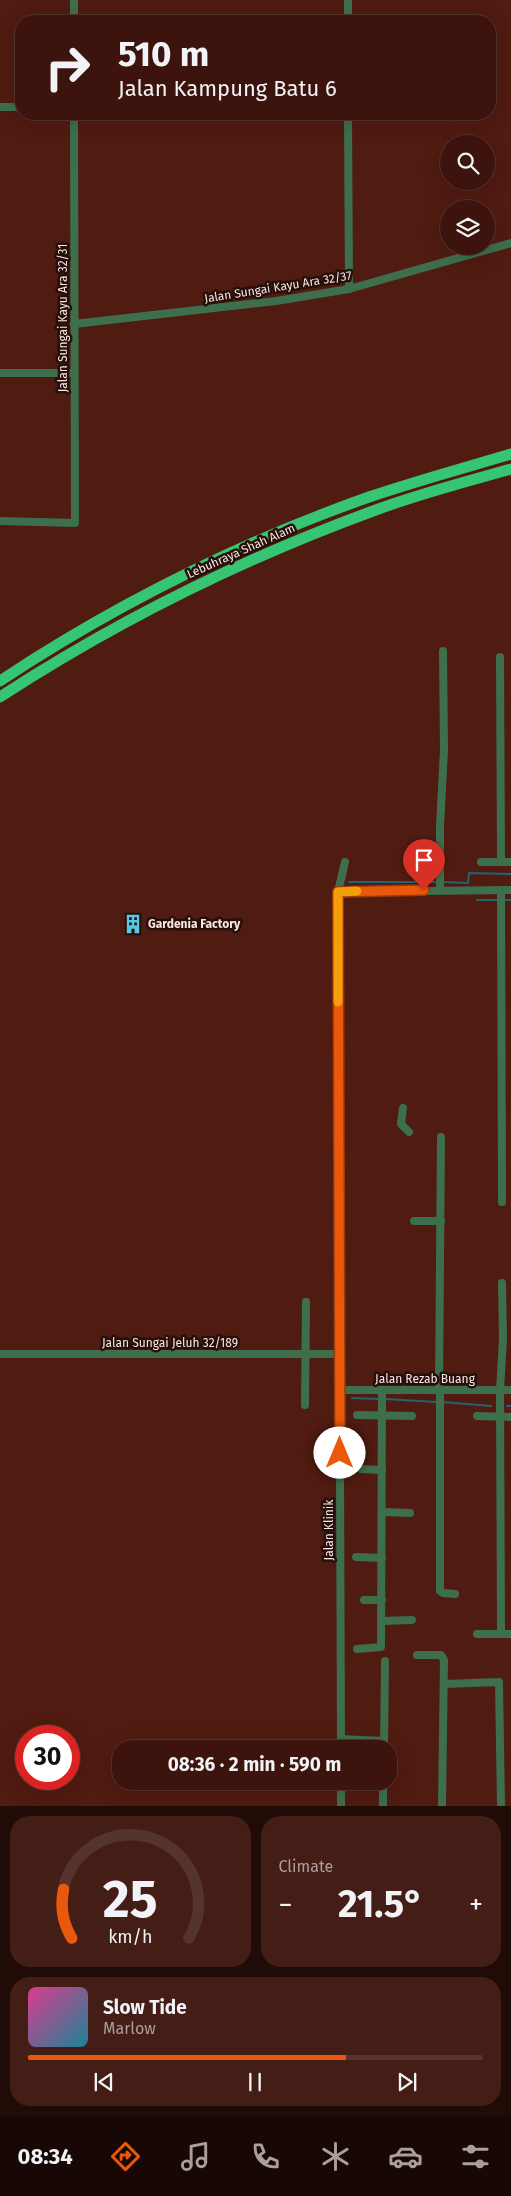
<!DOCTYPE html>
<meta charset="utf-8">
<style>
body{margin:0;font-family:"Fira Sans",sans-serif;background:#431d16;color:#f1f3f6;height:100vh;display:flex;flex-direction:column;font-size:19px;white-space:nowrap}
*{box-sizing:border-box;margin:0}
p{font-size:16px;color:#ac9e9d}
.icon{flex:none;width:28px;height:28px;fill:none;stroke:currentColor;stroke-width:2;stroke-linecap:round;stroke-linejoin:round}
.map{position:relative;height:1806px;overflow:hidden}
.panel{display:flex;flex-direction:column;gap:10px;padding:10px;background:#210b07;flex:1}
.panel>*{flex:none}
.guide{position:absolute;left:15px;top:15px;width:481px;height:105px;border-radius:20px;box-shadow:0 5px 20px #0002,0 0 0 1px #55332e;background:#3c140d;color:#f1f3f6;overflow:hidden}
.buttons{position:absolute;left:440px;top:135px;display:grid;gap:10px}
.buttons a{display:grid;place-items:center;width:55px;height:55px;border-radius:50%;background:#3c140d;box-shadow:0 5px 20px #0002,0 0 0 1px #55332e;font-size:25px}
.speed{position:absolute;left:15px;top:1725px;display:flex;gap:10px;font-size:25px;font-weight:700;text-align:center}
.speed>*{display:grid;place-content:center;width:65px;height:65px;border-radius:50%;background:#3c140d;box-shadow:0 5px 20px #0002,0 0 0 1px #55332e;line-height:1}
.speed .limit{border:8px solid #d22;background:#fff;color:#111}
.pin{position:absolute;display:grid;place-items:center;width:42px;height:42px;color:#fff;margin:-51px -21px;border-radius:50% 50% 50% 0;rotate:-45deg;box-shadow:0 0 5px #0007}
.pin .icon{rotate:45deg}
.me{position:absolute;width:55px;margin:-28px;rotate:0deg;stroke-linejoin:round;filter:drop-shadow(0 0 4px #0008)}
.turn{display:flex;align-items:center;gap:18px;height:105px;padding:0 20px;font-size:22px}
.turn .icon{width:65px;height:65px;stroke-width:2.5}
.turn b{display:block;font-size:35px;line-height:42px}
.big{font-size:38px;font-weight:700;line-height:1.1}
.panel .widget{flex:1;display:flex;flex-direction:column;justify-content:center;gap:8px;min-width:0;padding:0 18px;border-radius:20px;background:#431d16}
.panel .dial{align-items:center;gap:0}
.dial svg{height:130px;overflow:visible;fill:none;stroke:#55332e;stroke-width:7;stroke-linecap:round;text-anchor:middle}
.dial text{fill:#f1f3f6;stroke:none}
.song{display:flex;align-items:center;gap:15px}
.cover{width:60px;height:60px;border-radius:8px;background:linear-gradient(135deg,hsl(330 70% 55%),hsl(190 70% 35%))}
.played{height:5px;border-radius:2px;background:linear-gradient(90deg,#ea580c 70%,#55332e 70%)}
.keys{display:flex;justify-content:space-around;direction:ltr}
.heat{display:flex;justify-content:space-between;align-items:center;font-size:28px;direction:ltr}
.panel .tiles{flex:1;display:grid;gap:10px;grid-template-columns:1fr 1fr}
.widget:last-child{grid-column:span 2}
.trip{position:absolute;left:112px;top:1740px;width:285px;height:50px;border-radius:20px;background:#3c140d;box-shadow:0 5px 20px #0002,0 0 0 1px #55332e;font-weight:700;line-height:50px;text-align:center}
.menu{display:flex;height:80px;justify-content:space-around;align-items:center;background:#180805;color:#ac9e9d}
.menu .icon{width:35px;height:35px}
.menu .on{color:#ea580c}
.menu b{font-size:22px;color:#f1f3f6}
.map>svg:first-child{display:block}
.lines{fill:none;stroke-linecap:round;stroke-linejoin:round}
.stream{stroke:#226470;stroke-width:2}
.minor{stroke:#3d6f4d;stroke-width:8}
.highway{stroke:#36c572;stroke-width:11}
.route-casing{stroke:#983908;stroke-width:12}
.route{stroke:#ea580c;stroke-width:9}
.slow{stroke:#f59e0b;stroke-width:9}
.labels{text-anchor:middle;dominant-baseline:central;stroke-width:5;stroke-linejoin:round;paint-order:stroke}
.street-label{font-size:12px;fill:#fce6e2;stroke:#260f0a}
.poi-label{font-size:12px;font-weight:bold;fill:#fce6e2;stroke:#260f0a;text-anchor:start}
</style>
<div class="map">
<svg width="511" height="1806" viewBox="0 0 511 1806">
<rect width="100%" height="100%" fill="#501b11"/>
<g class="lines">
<g class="stream">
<path d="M349,882H436"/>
<path d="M441,882L468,883L469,873L511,874"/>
<path d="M477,900H499"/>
<path d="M503,900H511"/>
<path d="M352,1398L380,1399"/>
<path d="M385,1399L437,1402"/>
<path d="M442,1402L491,1406"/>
<path d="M507,1406H511"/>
</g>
<g class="minor">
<path d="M74,0V21"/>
<path d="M348,21V0"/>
<path d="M0,107H21"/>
<path d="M348,114L349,289"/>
<path d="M74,324L276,301L349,289L511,243"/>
<path d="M0,373H74"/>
<path d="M0,521L75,523L74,114"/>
<path d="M500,657L501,862"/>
<path d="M481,862H511"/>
<path d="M440,890V827L444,750L443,651"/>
<path d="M501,890L502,1202"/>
<path d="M338,892L511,890"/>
<path d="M403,1108L401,1124L409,1132"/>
<path d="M414,1221H441"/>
<path d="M0,1354H339"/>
<path d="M340,1390H511"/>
<path d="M439,1390L441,1137"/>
<path d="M440,1390V1591L443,1593L455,1594"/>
<path d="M305,1405L306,1302"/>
<path d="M357,1415L412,1416"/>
<path d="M477,1416L511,1417"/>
<path d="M361,1469L382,1470"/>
<path d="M382,1512L410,1513"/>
<path d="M356,1557L382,1558"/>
<path d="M364,1600H382"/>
<path d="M382,1621L412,1620"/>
<path d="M477,1634H511"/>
<path d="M501,1634L500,1390L503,1339L502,1283"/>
<path d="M357,1649L381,1647L382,1390"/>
<path d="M417,1655H441L444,1660L442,1806"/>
<path d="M444,1684L499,1682L501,1806"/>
<path d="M341,1739L384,1741"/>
<path d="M341,1749L338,892L345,862"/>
<path d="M384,1749L385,1661"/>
<path d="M341,1781V1806"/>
<path d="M383,1806V1781"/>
</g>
<g class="highway">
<path d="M0,681C115,605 239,543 369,497C416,481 464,468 511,454"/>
<path d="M0,697C117,621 242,559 373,511C418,494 465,482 511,469"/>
</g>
</g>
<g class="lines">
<defs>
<path id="route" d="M340,1453L338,892L424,890"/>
</defs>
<use href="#route" class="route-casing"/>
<use href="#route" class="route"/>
<path class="slow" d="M338,1002V892L357,891"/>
</g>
<defs>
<symbol id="building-bare" viewBox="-9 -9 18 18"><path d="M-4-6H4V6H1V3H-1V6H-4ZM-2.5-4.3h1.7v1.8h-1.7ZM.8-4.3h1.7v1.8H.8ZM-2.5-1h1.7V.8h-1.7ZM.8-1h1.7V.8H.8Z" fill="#56c9e0" stroke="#260f0a" stroke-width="2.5" paint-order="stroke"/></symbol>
</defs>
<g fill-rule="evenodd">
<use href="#building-bare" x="119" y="910" width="28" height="28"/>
</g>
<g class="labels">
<g class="street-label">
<text transform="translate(278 287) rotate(-9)">Jalan Sungai Kayu Ara 32/37</text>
<text transform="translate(63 318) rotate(-90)">Jalan Sungai Kayu Ara 32/31</text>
<text transform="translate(241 551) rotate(-24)">Lebuhraya Shah Alam</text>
<text x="170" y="1343">Jalan Sungai Jeluh 32/189</text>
<text x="425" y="1379">Jalan Rezab Buang</text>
<text transform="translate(329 1530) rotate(-90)">Jalan Klinik</text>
</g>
<g class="poi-label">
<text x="148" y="924">Gardenia Factory</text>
</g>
</g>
</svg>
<div class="buttons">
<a><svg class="icon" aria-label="search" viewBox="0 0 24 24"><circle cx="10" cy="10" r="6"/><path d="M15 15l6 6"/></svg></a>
<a><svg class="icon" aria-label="layers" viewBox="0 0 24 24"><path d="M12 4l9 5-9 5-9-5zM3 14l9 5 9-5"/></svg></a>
</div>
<div class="speed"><div class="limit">30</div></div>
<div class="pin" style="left:424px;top:890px;background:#d93025"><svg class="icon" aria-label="arrive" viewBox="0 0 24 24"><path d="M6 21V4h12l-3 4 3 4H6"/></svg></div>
<svg class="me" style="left:340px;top:1453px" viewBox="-20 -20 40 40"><circle r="19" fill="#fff"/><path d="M0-13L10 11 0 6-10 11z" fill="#ea580c"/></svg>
<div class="trip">08:36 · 2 min · 590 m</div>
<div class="guide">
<div class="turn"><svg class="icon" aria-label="right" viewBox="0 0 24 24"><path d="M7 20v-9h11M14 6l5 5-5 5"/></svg><div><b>510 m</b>Jalan Kampung Batu 6</div></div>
</div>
</div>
<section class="panel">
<div class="tiles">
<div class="widget dial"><svg viewBox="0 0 100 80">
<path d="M14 69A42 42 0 1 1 86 69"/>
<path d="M14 69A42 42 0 0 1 9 39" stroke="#ea580c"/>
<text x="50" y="56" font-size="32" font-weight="700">25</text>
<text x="50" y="72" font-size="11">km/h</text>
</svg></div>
<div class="widget"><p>Climate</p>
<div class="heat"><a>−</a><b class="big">21.5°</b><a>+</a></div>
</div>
<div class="widget">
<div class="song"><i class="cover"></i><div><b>Slow Tide</b><p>Marlow</p></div></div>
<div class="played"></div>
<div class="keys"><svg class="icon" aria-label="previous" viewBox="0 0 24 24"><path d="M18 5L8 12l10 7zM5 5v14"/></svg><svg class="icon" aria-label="pause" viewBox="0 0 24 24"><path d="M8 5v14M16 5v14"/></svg><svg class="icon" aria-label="next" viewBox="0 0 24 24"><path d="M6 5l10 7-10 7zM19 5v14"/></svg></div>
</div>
</div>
</section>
<nav class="menu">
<b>08:34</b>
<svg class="icon on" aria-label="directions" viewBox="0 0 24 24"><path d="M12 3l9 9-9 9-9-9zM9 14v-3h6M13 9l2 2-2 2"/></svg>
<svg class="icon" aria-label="music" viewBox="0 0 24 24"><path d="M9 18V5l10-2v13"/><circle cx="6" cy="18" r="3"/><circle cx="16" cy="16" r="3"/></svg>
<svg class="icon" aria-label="phone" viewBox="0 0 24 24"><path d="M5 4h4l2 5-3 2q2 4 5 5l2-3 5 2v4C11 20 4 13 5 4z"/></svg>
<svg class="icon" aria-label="climate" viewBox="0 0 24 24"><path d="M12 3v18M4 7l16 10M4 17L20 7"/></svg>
<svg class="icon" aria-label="car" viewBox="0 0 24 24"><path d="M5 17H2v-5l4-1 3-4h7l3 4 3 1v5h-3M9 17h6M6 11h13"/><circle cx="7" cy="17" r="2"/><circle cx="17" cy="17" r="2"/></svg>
<svg class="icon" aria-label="filters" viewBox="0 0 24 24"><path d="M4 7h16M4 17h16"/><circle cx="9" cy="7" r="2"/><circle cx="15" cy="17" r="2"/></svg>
</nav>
